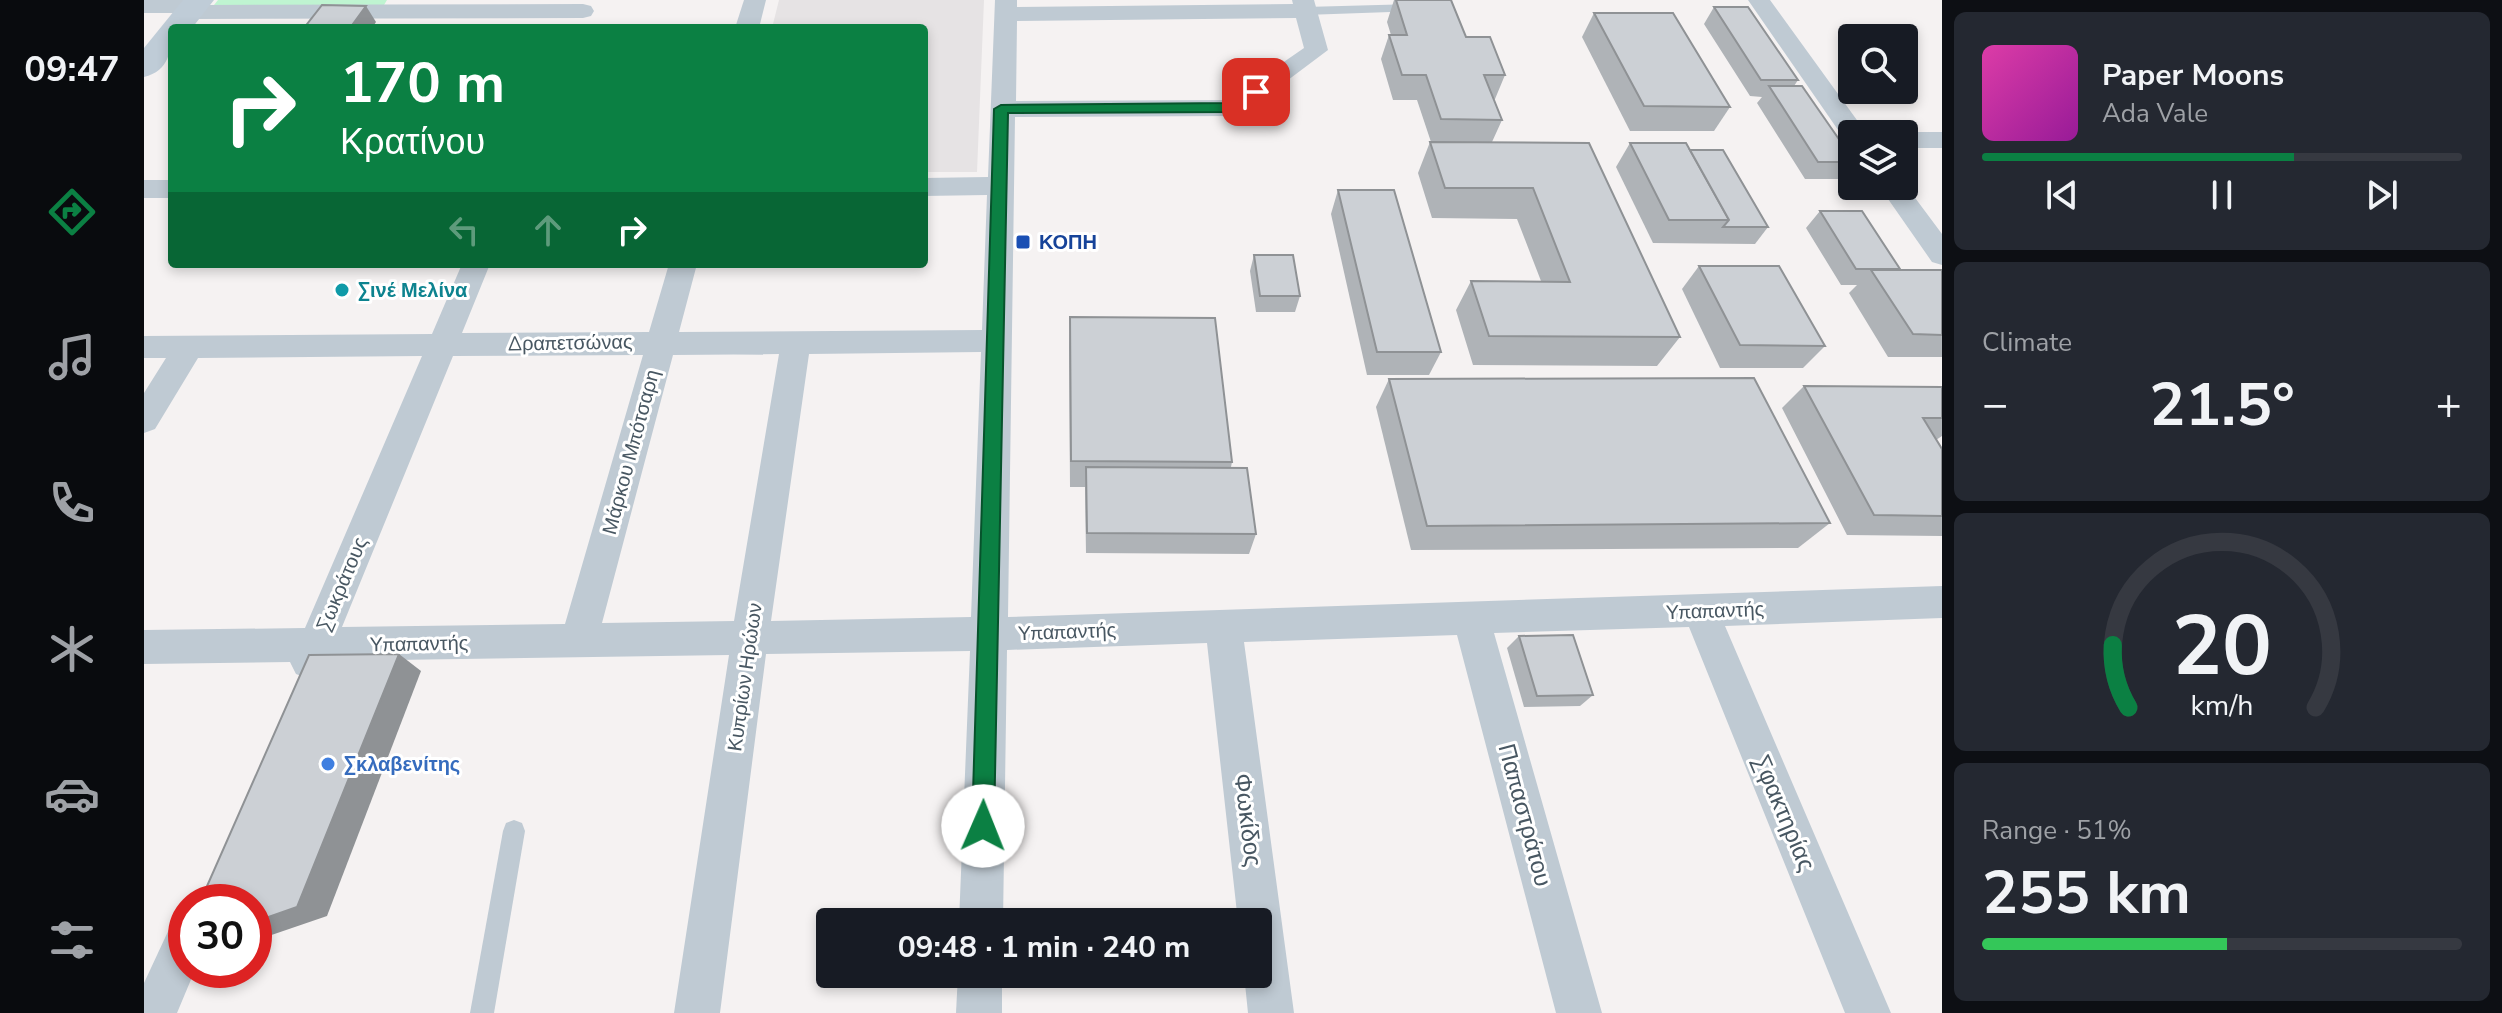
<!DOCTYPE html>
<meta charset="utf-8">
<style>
body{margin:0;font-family:"Nunito Sans",sans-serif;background:#242831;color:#f1f3f6;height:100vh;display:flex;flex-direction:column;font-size:30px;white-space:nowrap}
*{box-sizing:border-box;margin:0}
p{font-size:26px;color:#9ea1a6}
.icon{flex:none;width:44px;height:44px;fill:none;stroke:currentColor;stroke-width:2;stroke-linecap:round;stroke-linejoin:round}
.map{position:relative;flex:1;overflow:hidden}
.panel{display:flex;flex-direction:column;gap:12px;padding:12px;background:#0d0f14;width:560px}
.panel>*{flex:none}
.top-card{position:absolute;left:24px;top:24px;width:760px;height:244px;border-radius:8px;box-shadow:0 4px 12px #0003;background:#0b8043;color:#fff;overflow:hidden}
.fabs{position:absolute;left:1694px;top:24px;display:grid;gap:16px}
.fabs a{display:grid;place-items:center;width:80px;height:80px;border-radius:8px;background:#171b24;box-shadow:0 4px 12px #0003;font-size:40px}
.speed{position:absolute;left:24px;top:884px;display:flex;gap:16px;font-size:40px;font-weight:700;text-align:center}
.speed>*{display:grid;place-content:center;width:104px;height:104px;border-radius:50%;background:#171b24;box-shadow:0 4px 12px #0003;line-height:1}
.speed .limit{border:12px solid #d22;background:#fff;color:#111}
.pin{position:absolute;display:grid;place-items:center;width:68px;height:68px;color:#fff;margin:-34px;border-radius:16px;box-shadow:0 4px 12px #0006}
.me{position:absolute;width:88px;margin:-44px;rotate:1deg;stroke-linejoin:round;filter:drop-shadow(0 0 6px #0008)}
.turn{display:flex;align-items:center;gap:28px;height:168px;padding:0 40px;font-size:36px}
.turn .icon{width:104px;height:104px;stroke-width:2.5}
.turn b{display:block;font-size:56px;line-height:68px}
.lanes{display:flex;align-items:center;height:76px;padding:0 40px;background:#0003;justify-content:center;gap:40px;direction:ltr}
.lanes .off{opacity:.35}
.big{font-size:60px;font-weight:700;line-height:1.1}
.panel .card{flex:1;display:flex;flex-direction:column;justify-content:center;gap:12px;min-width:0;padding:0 28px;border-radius:12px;background:#242831}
.panel .dial{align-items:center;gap:0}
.dial svg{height:208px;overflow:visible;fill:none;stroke:#363941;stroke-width:7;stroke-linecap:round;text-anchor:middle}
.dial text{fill:#f1f3f6;stroke:none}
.song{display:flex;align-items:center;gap:24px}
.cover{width:96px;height:96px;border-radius:12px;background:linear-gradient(135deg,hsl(320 70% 55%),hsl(300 70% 35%))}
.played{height:8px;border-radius:4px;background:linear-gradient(90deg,#0b8043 65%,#363941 65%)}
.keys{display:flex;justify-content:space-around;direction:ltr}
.heat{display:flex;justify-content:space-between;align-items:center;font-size:44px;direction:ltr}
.charge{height:12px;border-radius:6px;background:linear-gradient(90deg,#34c759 51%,#363941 0)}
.trip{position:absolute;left:672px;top:908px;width:456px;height:80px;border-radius:8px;background:#171b24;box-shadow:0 4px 12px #0003;font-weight:700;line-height:80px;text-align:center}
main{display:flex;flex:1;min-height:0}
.dock{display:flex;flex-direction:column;width:144px;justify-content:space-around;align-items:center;background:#090b0e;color:#9ea1a6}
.dock .icon{width:56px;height:56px}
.dock .active{color:#0b8043}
.dock b{font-size:36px;color:#f1f3f6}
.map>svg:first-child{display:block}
.education{fill:#e6e3e4}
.green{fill:#bff4d1}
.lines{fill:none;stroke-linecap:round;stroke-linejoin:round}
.lane{fill:#bfcad3;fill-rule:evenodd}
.street{fill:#bfcad3;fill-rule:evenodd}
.secondary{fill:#bfccd7;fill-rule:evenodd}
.wall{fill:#afb3b7}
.shaded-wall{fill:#8f9295}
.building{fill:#ccd0d5;stroke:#8f9295;stroke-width:2}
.route{fill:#0b8043;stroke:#07532c;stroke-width:2}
.transit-dot{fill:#1a4fb4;stroke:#fff;stroke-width:3}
.culture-dot{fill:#0f9aa8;stroke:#fff;stroke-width:3}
.shop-dot{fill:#3f7fe0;stroke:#fff;stroke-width:3}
.labels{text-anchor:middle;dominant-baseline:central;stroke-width:6;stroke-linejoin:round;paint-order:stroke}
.transit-label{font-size:20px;font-weight:bold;fill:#164399;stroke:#fff;text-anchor:start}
.culture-label{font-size:20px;font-weight:bold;fill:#0d838f;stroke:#fff;text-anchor:start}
.street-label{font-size:20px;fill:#485762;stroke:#fff}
.shop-label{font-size:20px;font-weight:bold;fill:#366cbe;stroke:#fff;text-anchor:start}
.near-street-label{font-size:24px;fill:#485762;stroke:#fff}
</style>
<main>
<nav class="dock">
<b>09:47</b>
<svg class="icon active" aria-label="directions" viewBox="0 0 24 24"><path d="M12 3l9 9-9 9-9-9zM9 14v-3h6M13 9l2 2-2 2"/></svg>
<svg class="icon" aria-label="music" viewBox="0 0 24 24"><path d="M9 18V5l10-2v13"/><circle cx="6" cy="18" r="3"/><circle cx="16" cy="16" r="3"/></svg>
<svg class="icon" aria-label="phone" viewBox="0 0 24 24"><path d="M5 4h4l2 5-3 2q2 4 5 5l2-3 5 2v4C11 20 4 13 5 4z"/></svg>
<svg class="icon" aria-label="climate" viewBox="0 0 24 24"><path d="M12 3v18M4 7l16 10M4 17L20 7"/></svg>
<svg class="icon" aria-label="car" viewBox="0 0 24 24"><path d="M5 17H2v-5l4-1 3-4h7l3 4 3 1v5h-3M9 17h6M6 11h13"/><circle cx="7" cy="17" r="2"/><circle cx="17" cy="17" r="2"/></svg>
<svg class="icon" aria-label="filters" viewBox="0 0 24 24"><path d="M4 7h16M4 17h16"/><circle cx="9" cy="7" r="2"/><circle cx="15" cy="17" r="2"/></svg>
</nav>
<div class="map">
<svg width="1798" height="1013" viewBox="0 0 1798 1013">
<rect width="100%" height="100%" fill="#f5f2f2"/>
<path class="education" d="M635,0H840L833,172H780V28H628Z"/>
<path class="green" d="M74,0H243L240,5H70Z"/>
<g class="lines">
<g class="lane">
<path d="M1271,4L1277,8L1275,11L1161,15L1155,11L1161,7Z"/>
<path d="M370,820L378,823L381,831L350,1013H326L359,831L362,823Z"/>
</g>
<g class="street">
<path d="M0,0H54L62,5L439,4L447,6L450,11L447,16L439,18L46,19L35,13H0Z"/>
<path d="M600,0H622L615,28H591Z"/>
<path d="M851,0H873V7L1149,4L1148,0H1170L1184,50L1100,113L1091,116L871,117L864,617L1798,586V618L1581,626L1747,1013H1701L1545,627L1350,633L1458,1013H1412L1313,635L1100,642L1150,1013H1104L1100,974H1114V922H1094L1063,643L863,650L859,922H815L826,651L622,654L576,1013H530L585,655L184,661L178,674L165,679L152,674L146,662L0,664V630L161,628L278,356L54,358L11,429L0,433V393L22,358H0V336L288,334L318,264H346L318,333L505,332L525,264H553L535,332L838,330L843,195L780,196V178L844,177ZM1152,18L1160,48L1085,100L872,101L873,21ZM837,352L827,617L627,621L665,354ZM635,354L590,621L458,623L529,355ZM499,355L421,624L198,627L309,356Z"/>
<path d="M1604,0H1626L1723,134H1708V142L1701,140Z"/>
<path d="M1760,132H1798V148H1760V134H1752Z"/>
<rect x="0" y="180" width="28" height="18"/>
<path d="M1760,183L1798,234V265L1788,262L1735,186H1760Z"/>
<path d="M42,918V970H51L33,1013H0V983L27,925Z"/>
<path d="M814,974H858V1013H812Z"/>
</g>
<path class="secondary" d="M39,0H70L48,28H28C28,50 25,71 0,77V48Z"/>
</g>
<g class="wall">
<path d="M1250,0H1307L1322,37L1361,75L1351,99H1350L1358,120L1348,142L1536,337L1513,366L1329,365L1312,310L1327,281H1397L1373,219L1288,218L1274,173L1286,142H1287L1273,100H1249L1237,59L1245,35H1247L1243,22Z"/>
<path d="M1570,7L1654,80L1650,86L1708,158V165L1697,179H1661L1613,103L1618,97L1606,96L1560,24Z"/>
<path d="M1450,13L1586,107L1570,131H1486L1438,37Z"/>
<path d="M1486,143L1546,150L1624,227L1611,244L1509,243L1472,167Z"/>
<path d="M1194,190L1297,352L1285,375H1223L1187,214Z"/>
<path d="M1676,211L1756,270H1798V357H1744L1705,293L1713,285H1697L1662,228Z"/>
<path d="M1110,255L1156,296L1151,312H1112L1106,271Z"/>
<path d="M1555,266L1681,346L1659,368H1576L1538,289Z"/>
<path d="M926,317L1088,462L1087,467L1112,534L1105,554L942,553L941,487H926L925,346Z"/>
<path d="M1245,379L1686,523L1654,548L1267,550L1232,407Z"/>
<path d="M1660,386L1798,387V436L1792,440L1798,449V536L1703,535L1638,408Z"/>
<path d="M1375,636L1449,695L1436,706L1380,707L1363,648Z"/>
</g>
<g class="shaded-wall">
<path d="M222,6L232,22L228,28H206Z"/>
<path d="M255,654L277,671L183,916L110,941V922Z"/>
</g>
<g class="building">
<path d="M1252,0H1307L1322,37H1346L1361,75H1340L1358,120L1297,119L1282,75H1258L1245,35H1263Z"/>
<path d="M178,5L222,6L206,28H160Z"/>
<path d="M1570,7H1604L1654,80H1617Z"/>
<path d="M1450,13H1529L1586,107L1500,106Z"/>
<path d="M1625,86H1658L1708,158V162H1674Z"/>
<path d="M1286,142L1445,143L1536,337L1345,336L1327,281L1426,282L1389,188H1301Z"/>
<path d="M1486,143H1542L1585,220H1525Z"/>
<path d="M1546,150H1579L1624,227H1579L1585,220Z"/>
<path d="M1194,190H1250L1297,352H1233Z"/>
<path d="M1676,211H1718L1756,269H1712Z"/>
<path d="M1110,255H1149L1156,296H1116Z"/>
<path d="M1555,266H1635L1681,346L1596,345Z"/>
<path d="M1727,270H1798V335L1769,334Z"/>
<path d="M926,317L1071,318L1088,462L927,461Z"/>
<path d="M1610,378L1686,523L1283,526L1245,379Z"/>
<path d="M1660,386L1798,387V418H1779L1798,449V516L1730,515Z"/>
<path d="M942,467L1103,468L1112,534L943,533Z"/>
<path d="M1429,635L1449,695L1393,696L1375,636Z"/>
<path d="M255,654L153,907L110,922V902H56L165,655Z"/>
<path d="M42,935V945L37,947Z"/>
</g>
<path class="route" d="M1108,89L1119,92L1091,112L864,113L850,826L847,834L839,837L831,834L828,826L850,109L857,105L1088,103Z"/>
<rect class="transit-dot" x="871" y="234" width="16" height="16" rx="4"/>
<circle class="culture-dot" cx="198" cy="290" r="8"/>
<circle class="shop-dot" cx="184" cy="764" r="8"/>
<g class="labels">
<g class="transit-label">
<text x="895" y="242">ΚΟΠΗ</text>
</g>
<g class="culture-label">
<text x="214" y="290">Σινέ Μελίνα</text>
</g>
<g class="street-label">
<text transform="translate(426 343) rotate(-1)">Δραπετσώνας</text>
<text transform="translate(487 452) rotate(-75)">Μάρκου Μπότσαρη</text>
<text transform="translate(198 584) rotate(-67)">Σωκράτους</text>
<text transform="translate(1571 611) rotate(-2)">Υπαπαντής</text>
<text transform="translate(923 632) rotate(-2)">Υπαπαντής</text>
<text transform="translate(275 644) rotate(-1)">Υπαπαντής</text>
<text transform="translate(601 677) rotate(-82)">Κυπρίων Ηρώων</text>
</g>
<g class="shop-label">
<text x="200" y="764">Σκλαβενίτης</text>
</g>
<g class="near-street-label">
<text transform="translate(1640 813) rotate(67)">Σφακτηρίας</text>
<text transform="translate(1381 815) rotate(75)">Παπαστράτου</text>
<text transform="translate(1104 820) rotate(83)">Φωκίδος</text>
</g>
</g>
</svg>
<div class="fabs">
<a><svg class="icon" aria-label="search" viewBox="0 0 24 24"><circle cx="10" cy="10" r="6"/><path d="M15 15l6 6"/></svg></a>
<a><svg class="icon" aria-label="layers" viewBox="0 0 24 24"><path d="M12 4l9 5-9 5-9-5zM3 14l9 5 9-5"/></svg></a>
</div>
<div class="speed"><div class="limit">30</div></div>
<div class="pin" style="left:1112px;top:92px;background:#d93025"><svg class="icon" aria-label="arrive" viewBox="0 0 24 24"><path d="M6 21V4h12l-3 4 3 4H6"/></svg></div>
<svg class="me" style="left:839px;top:826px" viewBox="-20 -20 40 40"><circle r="19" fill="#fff"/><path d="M0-13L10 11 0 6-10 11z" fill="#0b8043"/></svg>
<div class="trip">09:48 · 1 min · 240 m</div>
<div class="top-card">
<div class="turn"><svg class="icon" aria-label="right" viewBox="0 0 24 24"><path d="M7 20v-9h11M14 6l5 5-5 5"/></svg><div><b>170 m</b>Κρατίνου</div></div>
<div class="lanes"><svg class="icon off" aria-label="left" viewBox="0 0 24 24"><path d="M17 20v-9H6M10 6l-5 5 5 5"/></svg><svg class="icon off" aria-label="ahead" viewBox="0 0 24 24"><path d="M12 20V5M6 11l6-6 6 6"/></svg><svg class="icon" aria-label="right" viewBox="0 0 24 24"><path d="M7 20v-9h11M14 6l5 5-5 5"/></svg></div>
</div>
</div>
<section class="panel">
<div class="card">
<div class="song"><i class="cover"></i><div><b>Paper Moons</b><p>Ada Vale</p></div></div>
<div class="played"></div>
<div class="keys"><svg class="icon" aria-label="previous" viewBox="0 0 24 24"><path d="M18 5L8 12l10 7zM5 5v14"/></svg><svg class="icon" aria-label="pause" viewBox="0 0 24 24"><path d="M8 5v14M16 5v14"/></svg><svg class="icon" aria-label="next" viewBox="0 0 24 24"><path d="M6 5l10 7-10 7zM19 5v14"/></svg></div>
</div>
<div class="card"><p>Climate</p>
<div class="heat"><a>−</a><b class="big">21.5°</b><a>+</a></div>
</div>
<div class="card dial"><svg viewBox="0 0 100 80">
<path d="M14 69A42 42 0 1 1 86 69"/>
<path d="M14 69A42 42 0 0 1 8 45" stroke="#0b8043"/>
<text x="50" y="56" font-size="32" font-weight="700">20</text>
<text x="50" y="72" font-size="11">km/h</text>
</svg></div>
<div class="card"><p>Range · 51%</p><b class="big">255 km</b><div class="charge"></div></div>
</section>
</main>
